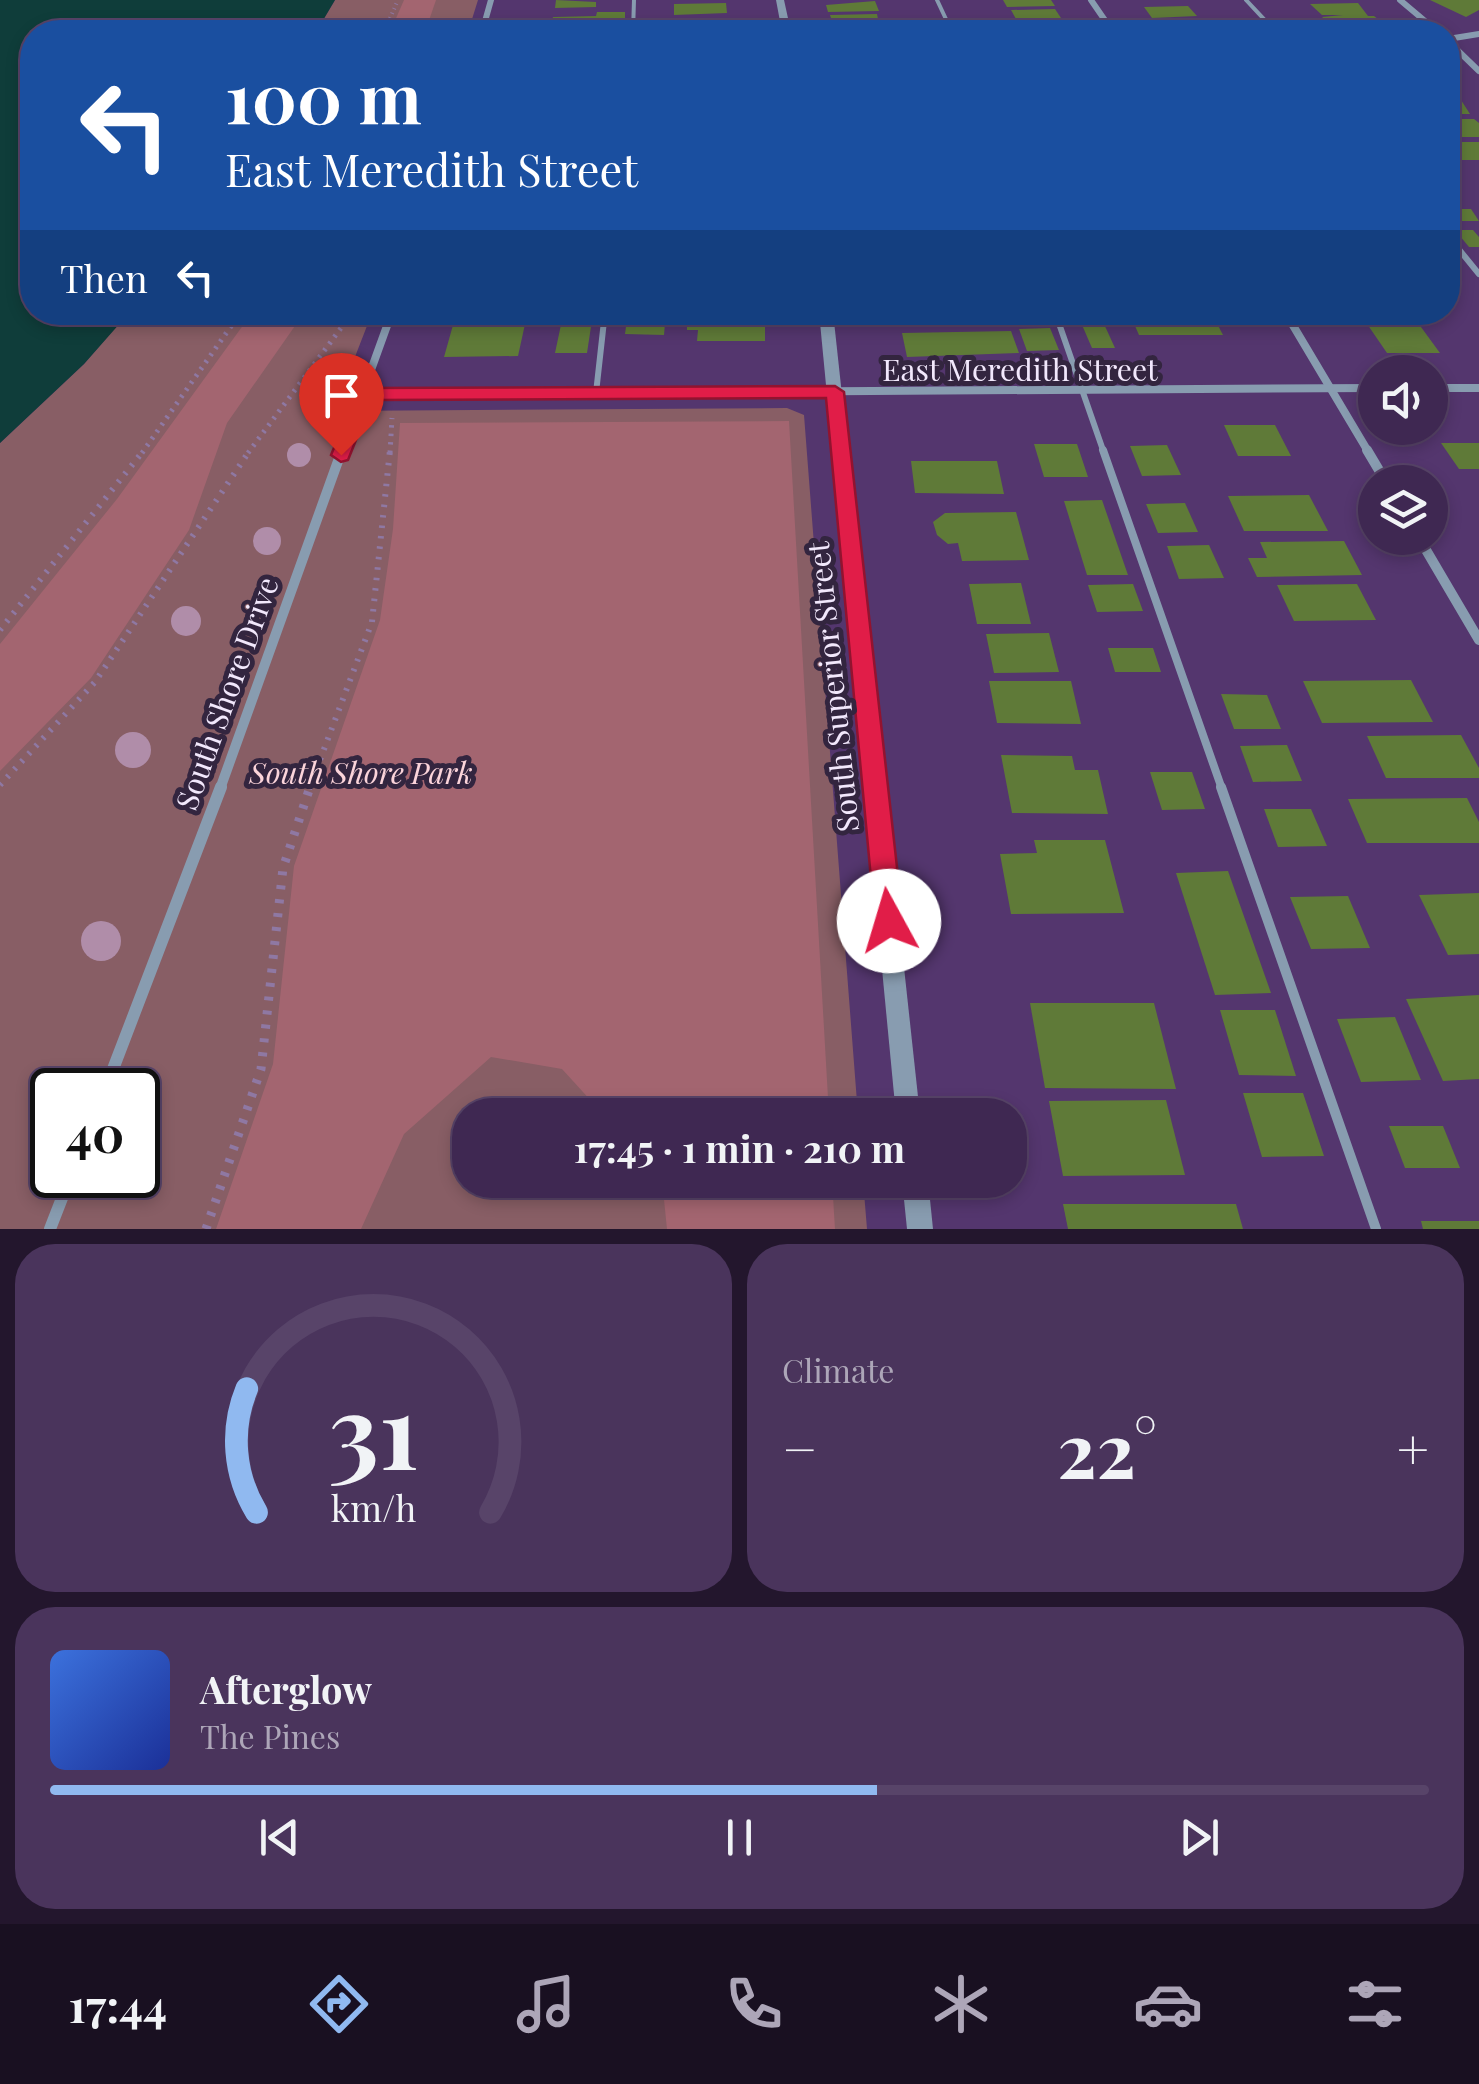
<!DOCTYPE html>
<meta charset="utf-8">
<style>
body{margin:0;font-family:"Playfair Display",serif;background:#4a345c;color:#f1f3f6;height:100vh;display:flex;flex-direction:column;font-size:38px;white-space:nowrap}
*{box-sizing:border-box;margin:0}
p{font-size:32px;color:#ada6b8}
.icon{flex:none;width:55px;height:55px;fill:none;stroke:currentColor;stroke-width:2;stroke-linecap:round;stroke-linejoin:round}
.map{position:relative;height:1229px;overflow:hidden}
.sheet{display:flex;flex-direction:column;gap:15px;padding:15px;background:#23162d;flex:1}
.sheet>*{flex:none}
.banner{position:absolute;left:20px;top:20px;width:1440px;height:305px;border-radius:40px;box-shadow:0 5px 15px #0003,0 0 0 2px #584469;background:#1a4fa0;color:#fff;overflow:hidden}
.buttons{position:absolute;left:1358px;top:355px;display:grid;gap:20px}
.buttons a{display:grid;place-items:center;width:90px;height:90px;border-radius:50%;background:#3f2852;box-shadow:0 5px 15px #0003,0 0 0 2px #584469;font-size:50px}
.speed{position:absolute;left:30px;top:1068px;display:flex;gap:20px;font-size:50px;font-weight:700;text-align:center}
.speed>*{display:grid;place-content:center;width:130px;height:130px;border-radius:50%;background:#3f2852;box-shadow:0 5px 15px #0003,0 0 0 2px #584469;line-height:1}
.speed .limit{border:5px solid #111;border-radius:15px;background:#fff;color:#111}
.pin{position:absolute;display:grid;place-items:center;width:85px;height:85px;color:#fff;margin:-102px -42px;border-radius:50% 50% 50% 0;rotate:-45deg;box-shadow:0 0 10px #0007}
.pin .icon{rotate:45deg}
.me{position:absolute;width:110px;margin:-55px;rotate:354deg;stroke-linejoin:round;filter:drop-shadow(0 0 8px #0008)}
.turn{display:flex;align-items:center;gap:35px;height:210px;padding:0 40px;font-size:45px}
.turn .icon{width:130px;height:130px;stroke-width:2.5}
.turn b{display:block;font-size:70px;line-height:85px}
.then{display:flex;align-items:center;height:95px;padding:0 40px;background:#0003;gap:20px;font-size:38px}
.big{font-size:75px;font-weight:700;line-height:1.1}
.sheet .card{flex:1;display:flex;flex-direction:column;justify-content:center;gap:15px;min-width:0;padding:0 35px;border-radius:40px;background:#4a345c}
.sheet .dial{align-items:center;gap:0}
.dial svg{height:260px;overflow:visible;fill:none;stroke:#584469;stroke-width:7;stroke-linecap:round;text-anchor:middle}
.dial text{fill:#f1f3f6;stroke:none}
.song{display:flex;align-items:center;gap:30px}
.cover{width:120px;height:120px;border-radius:15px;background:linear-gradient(135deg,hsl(220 70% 55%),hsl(230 70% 35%))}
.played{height:10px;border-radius:5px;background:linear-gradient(90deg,#90b9f0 60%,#584469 60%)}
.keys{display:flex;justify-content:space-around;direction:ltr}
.heat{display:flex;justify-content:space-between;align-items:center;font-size:55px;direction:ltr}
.sheet .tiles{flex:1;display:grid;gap:15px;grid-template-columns:1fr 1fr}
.card:last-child{grid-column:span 2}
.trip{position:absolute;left:452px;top:1098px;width:575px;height:100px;border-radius:40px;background:#3f2852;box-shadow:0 5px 15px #0003,0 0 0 2px #584469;font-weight:700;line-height:100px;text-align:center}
.menu{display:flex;height:160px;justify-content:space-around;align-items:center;background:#191021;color:#ada6b8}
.menu .icon{width:70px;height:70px}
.menu .current{color:#90b9f0}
.menu b{font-size:45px;color:#f1f3f6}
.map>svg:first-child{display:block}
.green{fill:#885e65;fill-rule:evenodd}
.forest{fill:#a36570}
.water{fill:#0f3d3a}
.building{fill:#5f7a38}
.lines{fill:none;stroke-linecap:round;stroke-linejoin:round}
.path-far3{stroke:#8f78a3;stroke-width:4;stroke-dasharray:1 4;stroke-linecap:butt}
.path-far2{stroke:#8f78a3;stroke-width:5;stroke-dasharray:2.5 6;stroke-linecap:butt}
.path-far1{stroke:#8f78a3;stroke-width:6;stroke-dasharray:2.5 8;stroke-linecap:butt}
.path{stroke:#8f78a3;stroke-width:9;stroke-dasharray:4 10;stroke-linecap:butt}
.service-far3{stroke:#889cb0;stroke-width:4}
.service-far2{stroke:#889cb0;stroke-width:6}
.service-far1{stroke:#889cb0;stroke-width:8}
.service{stroke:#889cb0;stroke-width:10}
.minor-far3{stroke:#889cb0;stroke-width:6}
.minor-far2{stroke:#889cb0;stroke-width:8}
.minor-far1{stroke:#889cb0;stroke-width:10}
.minor{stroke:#889cb0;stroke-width:12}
.tertiary{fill:#889cb0;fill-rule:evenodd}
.tree{fill:#b08da9}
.route{fill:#e11d48;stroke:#92132f;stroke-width:2.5}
.labels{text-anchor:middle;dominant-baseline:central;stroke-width:10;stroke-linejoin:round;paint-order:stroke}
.street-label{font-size:30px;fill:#f2e8fc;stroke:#33253f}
.park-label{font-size:30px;font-style:italic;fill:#fbd4da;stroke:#33253f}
</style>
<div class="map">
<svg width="1479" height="1229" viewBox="0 0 1479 1229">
<rect width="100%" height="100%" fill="#54366e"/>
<g class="green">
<path d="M335,0H478L468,32H316Z"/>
<path d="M129,312L372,313L334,411L787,408L804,415L858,1115H470V1180H863L867,1229H0V443L84,364ZM52,1090H138V1175H52Z"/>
</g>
<g class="forest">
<path d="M404,0H436L425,32H390Z"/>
<path d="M252,313H304L227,423L189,530L91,678L0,771V644L117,499Z"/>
<path d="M789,421L829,1115H604L562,1069L491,1057L404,1134L361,1229H216L273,1064L294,866L380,620L393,529L400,423Z"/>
<path d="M662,1180H832L835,1229H667Z"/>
</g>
<path class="water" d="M0,0H335L316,32H32V312L129,313L84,364L0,443Z"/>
<g class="building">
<path d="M556,0L596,2V7L555,8Z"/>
<path d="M1003,0H1051L1055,6L1007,7Z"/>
<path d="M1430,0H1479V10L1466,17Z"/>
<path d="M875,1L879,11L828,12L826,5Z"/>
<path d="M726,3L727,13L674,15V4Z"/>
<path d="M1358,3L1368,16H1374L1384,24H1377L1381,27L1335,28L1322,17L1343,15H1322L1310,4Z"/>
<path d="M1188,6L1197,16L1152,18L1144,7Z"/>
<path d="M1055,9L1061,18L1016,19L1011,10Z"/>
<path d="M597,12H625V25L604,26V32L550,31L553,17L596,16Z"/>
<path d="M877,14L878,19H870L872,23L833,24L830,15Z"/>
<path d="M1201,19L1210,28L1163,30L1155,20Z"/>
<path d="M1057,21L1064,32H1019L1014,22Z"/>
<path d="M644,22H669L670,32H644Z"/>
<path d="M729,22L730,32H702V23Z"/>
<path d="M1448,100H1461L1470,114H1448Z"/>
<path d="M1448,119H1474L1479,123V137H1448Z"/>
<path d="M1448,142H1479V160H1456L1448,154Z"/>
<path d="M1448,209H1471L1479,221H1450Z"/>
<path d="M1455,230H1473L1479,237V247H1469Z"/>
<path d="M458,312H518L516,320H456Z"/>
<path d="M628,312H666L664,335L625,334Z"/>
<path d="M1129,312H1211L1223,335H1139Z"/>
<path d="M1368,312H1410L1440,353H1387L1363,318H1372Z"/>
<path d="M687,318H765V341H697L698,330H687Z"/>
<path d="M562,320H592L587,353H555Z"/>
<path d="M525,324L518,356L444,357L453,325Z"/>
<path d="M1104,324L1115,348H1092L1082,325Z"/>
<path d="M1050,328L1059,350L1027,351L1019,329Z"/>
<path d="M1011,331L1019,353L907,357L902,333Z"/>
<path d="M1224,425H1275L1291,456H1238Z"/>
<path d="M1441,443H1479V469H1459Z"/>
<path d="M1034,444H1077L1088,477H1044Z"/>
<path d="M1167,445L1181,475L1142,476L1130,446Z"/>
<path d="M911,461H997L1004,494L915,493Z"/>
<path d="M1309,495L1328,531H1244L1228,496Z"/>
<path d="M1102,500L1128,575H1087L1064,501Z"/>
<path d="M1185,503L1198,532L1158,533L1146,504Z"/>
<path d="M1016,512L1029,560L962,561L958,543L948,544L937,535L933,522L945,513Z"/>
<path d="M1344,541L1362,575L1257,577L1248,558H1267L1260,542Z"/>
<path d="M1209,545L1224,578L1179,579L1167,546Z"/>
<path d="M1021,583L1031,624H977L969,584Z"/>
<path d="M1133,584L1143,611L1097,612L1088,585Z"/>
<path d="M1357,584L1376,620L1294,621L1277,585Z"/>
<path d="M1049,633L1059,672L994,673L986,634Z"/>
<path d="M1108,648H1153L1161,672H1115Z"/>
<path d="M1411,680L1433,722L1322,723L1303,681Z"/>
<path d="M989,681H1071L1081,724L997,723Z"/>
<path d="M1221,694L1267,695L1281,729H1234Z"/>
<path d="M1461,735L1479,768V778H1386L1367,736Z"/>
<path d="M1287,745L1302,781L1253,782L1240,746Z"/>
<path d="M1001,755L1072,756L1075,770H1098L1108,814L1012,813Z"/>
<path d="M1150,772H1192L1205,809L1162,810Z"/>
<path d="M1467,798L1479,822V843H1367L1348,799Z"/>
<path d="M1264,809H1311L1327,846L1278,847Z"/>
<path d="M1034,840H1105L1124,913L1011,914L1000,854L1037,853Z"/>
<path d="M1228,871L1271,993L1215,995L1176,873Z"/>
<path d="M1479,893V954L1448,955L1419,895Z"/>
<path d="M1348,896L1370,948L1311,949L1290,897Z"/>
<path d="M1479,995V1079L1443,1081L1406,999Z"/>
<path d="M1030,1003H1154L1176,1089L1045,1088Z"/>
<path d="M1220,1010H1275L1296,1076L1239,1075Z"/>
<path d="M1395,1017L1421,1080L1361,1082L1337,1019Z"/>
<path d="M1243,1093H1303L1324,1156L1262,1157Z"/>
<path d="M1166,1100L1185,1175L1063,1176L1049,1101Z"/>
<path d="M1389,1126H1443L1460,1168H1405Z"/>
<path d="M1063,1204H1236L1243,1229H1068Z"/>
<path d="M1421,1221H1479V1229H1423Z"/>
</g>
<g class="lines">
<path class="path-far3" d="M384,32L398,0"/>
<g class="path-far2">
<path d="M142,453L241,312"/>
<path d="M248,453L353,312"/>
<path d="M390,453L392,418"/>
</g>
<g class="path-far1">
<path d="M0,630L144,450"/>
<path d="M0,785L95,682L250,450"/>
<path d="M309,789L372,622L390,450"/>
</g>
<path class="path" d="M206,1229L261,1069L283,868L310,787"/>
<g class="service-far3">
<path d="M937,0L952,32"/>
<path d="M1246,0L1276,32"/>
<path d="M633,32L634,0"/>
</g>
<g class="service-far2">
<path d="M1448,236L1479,274"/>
<path d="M1055,312L1104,453"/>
<path d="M596,393L605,312"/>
</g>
<path class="service-far1" d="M1103,450L1222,789"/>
<path class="service" d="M1221,787L1376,1229"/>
<g class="minor-far3">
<path d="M1091,0L1113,32"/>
<path d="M1400,0L1438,32"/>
<path d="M482,32L491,0"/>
<path d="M1448,39L1479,34"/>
<path d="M1448,41L1479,71"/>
</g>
<g class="minor-far2">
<path d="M1285,312L1369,453"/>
<path d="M1430,388H1479"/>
<path d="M365,394L1375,388"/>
<path d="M341,453L392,312"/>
</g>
<g class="minor-far1">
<path d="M1367,450L1386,482"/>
<path d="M1419,538L1479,640"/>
<path d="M220,789L342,450"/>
</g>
<g class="minor">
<path d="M105,1090L221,787"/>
<path d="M50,1229L71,1175"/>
</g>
<g class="tertiary">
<path d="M776,0H784L791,32H782Z"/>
<path d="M819,312H833L920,1115H896Z"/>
<path d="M902,1180H928L933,1229H907Z"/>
</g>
</g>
<g class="tree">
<circle cx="299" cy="455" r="12"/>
<circle cx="267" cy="541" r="14"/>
<circle cx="186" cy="621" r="15"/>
<circle cx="133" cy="750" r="18"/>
<circle cx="101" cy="941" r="20"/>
</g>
<path class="route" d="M835,386L844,392L903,921L899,931L889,935L879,931L875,921L826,398L372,400L348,460L341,462L331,455L356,394L365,388Z"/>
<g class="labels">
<g class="street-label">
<text x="1020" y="369">East Meredith Street</text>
<text transform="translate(832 687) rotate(-96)">South Superior Street</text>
<text transform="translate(226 693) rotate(-70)">South Shore Drive</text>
</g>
<g class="park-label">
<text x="361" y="772">South Shore Park</text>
</g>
</g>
</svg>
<div class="buttons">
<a><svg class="icon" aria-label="sound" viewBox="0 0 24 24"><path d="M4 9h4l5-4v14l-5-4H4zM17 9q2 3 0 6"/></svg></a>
<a><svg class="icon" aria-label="layers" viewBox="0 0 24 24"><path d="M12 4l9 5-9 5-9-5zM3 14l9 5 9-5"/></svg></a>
</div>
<div class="speed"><div class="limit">40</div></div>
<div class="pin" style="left:341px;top:455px;background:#d93025"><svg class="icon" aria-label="arrive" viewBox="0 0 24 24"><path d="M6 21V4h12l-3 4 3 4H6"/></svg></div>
<svg class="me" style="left:889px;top:921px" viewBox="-20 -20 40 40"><circle r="19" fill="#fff"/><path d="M0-13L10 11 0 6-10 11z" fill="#e11d48"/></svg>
<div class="trip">17:45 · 1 min · 210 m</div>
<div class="banner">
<div class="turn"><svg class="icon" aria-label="left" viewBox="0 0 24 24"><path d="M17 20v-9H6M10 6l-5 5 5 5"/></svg><div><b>100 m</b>East Meredith Street</div></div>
<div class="then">Then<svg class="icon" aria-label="left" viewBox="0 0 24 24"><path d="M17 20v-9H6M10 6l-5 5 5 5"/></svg></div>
</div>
</div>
<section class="sheet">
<div class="tiles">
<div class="card dial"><svg viewBox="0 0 100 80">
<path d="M14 69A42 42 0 1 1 86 69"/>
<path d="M14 69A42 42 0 0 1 11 31" stroke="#90b9f0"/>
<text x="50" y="56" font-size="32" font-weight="700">31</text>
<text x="50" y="72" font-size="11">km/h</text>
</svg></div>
<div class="card"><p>Climate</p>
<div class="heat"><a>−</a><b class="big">22°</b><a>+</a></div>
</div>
<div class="card">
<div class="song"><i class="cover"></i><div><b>Afterglow</b><p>The Pines</p></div></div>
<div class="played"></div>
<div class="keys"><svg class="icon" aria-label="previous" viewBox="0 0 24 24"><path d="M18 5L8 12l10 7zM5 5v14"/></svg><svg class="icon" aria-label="pause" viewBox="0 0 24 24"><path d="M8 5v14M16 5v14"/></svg><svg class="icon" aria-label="next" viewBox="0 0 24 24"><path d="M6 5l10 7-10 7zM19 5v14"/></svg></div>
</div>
</div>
</section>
<nav class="menu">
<b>17:44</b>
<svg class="icon current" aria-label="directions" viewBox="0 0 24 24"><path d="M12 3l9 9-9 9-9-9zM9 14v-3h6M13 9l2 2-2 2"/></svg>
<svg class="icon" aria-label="music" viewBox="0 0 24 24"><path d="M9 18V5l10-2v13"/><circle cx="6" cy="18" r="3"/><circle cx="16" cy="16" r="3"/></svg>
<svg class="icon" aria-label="phone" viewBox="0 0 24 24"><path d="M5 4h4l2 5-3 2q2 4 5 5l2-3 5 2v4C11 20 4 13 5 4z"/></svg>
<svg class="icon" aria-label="climate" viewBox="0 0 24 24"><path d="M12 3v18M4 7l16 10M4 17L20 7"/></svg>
<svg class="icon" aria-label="car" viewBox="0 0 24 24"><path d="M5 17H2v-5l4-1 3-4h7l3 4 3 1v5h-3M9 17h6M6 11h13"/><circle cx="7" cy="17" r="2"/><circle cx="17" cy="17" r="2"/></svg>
<svg class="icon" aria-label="filters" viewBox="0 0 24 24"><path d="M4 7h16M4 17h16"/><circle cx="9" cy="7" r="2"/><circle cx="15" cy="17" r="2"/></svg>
</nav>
